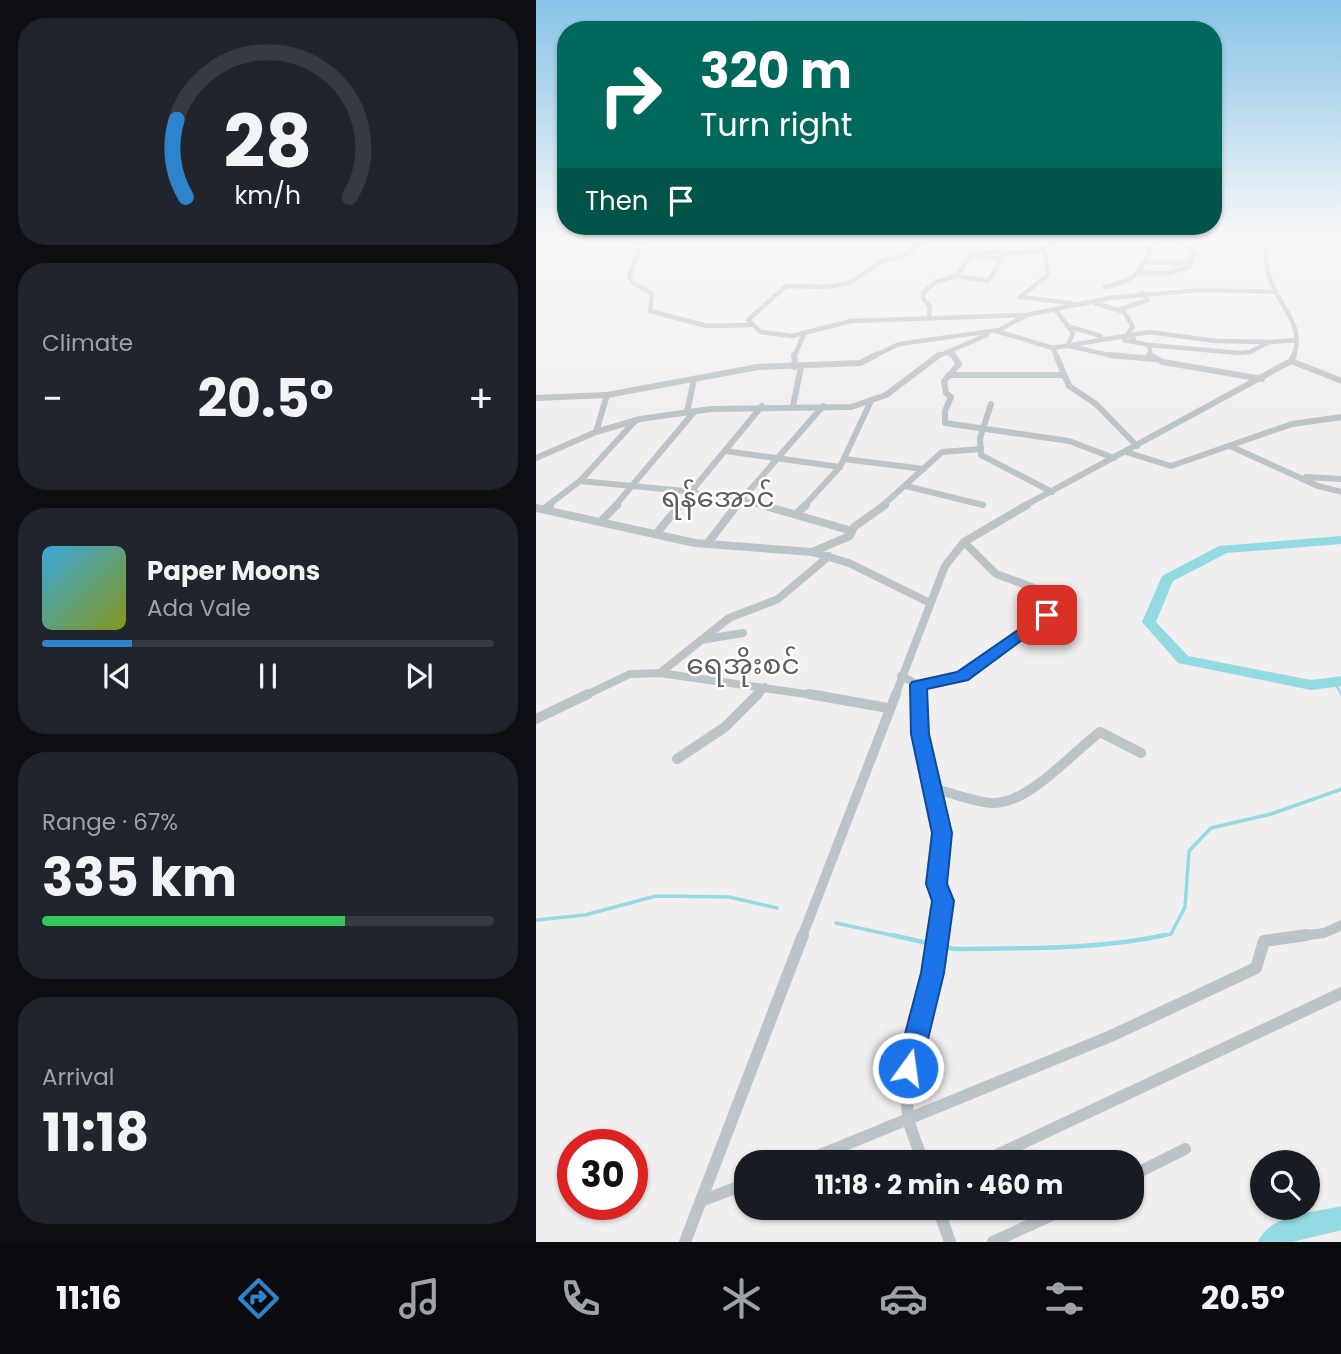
<!DOCTYPE html>
<meta charset="utf-8">
<style>
body{margin:0;font-family:Poppins,"Noto Sans Myanmar",sans-serif;background:#20242c;color:#f1f3f6;height:100vh;display:flex;flex-direction:column;font-size:26px;white-space:nowrap}
*{box-sizing:border-box;margin:0}
p{font-size:23px;color:#9ea1a6}
.icon{flex:none;width:38px;height:38px;fill:none;stroke:currentColor;stroke-width:2;stroke-linecap:round;stroke-linejoin:round}
.map{position:relative;flex:1;overflow:hidden}
.drawer{display:flex;flex-direction:column;gap:18px;padding:18px;background:#0d0f14;width:536px}
.drawer>*{flex:none}
.hud{position:absolute;left:21px;top:21px;width:665px;height:214px;border-radius:28px;box-shadow:0 2px 5px #0004;background:#00695c;color:#fff;overflow:hidden}
.fabs{position:absolute;left:714px;top:1150px;display:grid;gap:14px}
.fabs a{display:grid;place-items:center;width:70px;height:70px;border-radius:50%;background:#171b24;box-shadow:0 2px 5px #0004;font-size:35px}
.speed{position:absolute;left:21px;top:1129px;display:flex;gap:14px;font-size:35px;font-weight:700;text-align:center}
.speed>*{display:grid;place-content:center;width:91px;height:91px;border-radius:50%;background:#171b24;box-shadow:0 2px 5px #0004;line-height:1}
.speed .limit{border:10px solid #d22;background:#fff;color:#111}
.pin{position:absolute;display:grid;place-items:center;width:60px;height:60px;color:#fff;margin:-30px;border-radius:14px;box-shadow:0 4px 10px #0006}
.me{position:absolute;width:77px;margin:-38px;rotate:14deg;stroke-linejoin:round;filter:drop-shadow(0 0 5px #0008)}
.turn{display:flex;align-items:center;gap:24px;height:147px;padding:0 28px;font-size:32px}
.turn .icon{width:91px;height:91px;stroke-width:2.5}
.turn b{display:block;font-size:49px;line-height:60px}
.then{display:flex;align-items:center;height:66px;padding:0 28px;background:#0003;gap:14px;font-size:26px}
.big{font-size:52px;font-weight:700;line-height:1.1}
.drawer .card{flex:1;display:flex;flex-direction:column;justify-content:center;gap:10px;min-width:0;padding:0 24px;border-radius:28px;background:#20242c}
.drawer .dial{align-items:center;gap:0}
.dial svg{height:182px;overflow:visible;fill:none;stroke:#363941;stroke-width:7;stroke-linecap:round;text-anchor:middle}
.dial text{fill:#f1f3f6;stroke:none}
.song{display:flex;align-items:center;gap:21px}
.cover{width:84px;height:84px;border-radius:10px;background:linear-gradient(135deg,hsl(200 70% 55%),hsl(70 70% 35%))}
.played{height:7px;border-radius:4px;background:linear-gradient(90deg,#2d83cc 20%,#363941 20%)}
.keys{display:flex;justify-content:space-around;direction:ltr}
.heat{display:flex;justify-content:space-between;align-items:center;font-size:38px;direction:ltr}
.charge{height:10px;border-radius:5px;background:linear-gradient(90deg,#34c759 67%,#363941 0)}
.trip{position:absolute;left:198px;top:1150px;width:410px;height:70px;border-radius:28px;background:#171b24;box-shadow:0 2px 5px #0004;font-weight:700;line-height:70px;text-align:center}
.dock{display:flex;height:112px;justify-content:space-around;align-items:center;background:#090b0e;color:#9ea1a6}
.dock .icon{width:49px;height:49px}
.dock .current{color:#2d83cc}
.dock b{font-size:32px;color:#f1f3f6}
main{display:flex;flex:1;min-height:0}
.map>svg:first-child{display:block}
.lines{fill:none;stroke-linecap:round;stroke-linejoin:round}
.stream-far2{stroke:#93dae2;stroke-width:2.5}
.stream-far1{stroke:#93dae2;stroke-width:3.5}
.stream{stroke:#93dae2;stroke-width:4.5}
.river{fill:#93dae2;fill-rule:evenodd}
.minor-far4{stroke:#bbc4c9;stroke-width:4.5}
.minor-far3{stroke:#bbc4c9;stroke-width:6}
.minor-far2{stroke:#bbc4c9;stroke-width:8}
.minor-far1{stroke:#bbc4c9;stroke-width:10}
.minor{stroke:#bbc4c9;stroke-width:12}
.route{fill:#1a73e8;stroke:#114b97;stroke-width:2}
.labels{text-anchor:middle;dominant-baseline:central;stroke-width:5;stroke-linejoin:round;paint-order:stroke}
.quarter-label{font-size:28px;fill:#5c5f62;stroke:#fff}
</style>
<main>
<section class="drawer">
<div class="card dial"><svg viewBox="0 0 100 80">
<path d="M14 69A42 42 0 1 1 86 69"/>
<path d="M14 69A42 42 0 0 1 10 35" stroke="#2d83cc"/>
<text x="50" y="56" font-size="32" font-weight="700">28</text>
<text x="50" y="72" font-size="11">km/h</text>
</svg></div>
<div class="card"><p>Climate</p>
<div class="heat"><a>−</a><b class="big">20.5°</b><a>+</a></div>
</div>
<div class="card">
<div class="song"><i class="cover"></i><div><b>Paper Moons</b><p>Ada Vale</p></div></div>
<div class="played"></div>
<div class="keys"><svg class="icon" aria-label="previous" viewBox="0 0 24 24"><path d="M18 5L8 12l10 7zM5 5v14"/></svg><svg class="icon" aria-label="pause" viewBox="0 0 24 24"><path d="M8 5v14M16 5v14"/></svg><svg class="icon" aria-label="next" viewBox="0 0 24 24"><path d="M6 5l10 7-10 7zM19 5v14"/></svg></div>
</div>
<div class="card"><p>Range · 67%</p><b class="big">335 km</b><div class="charge"></div></div>
<div class="card"><p>Arrival</p><b class="big">11:18</b></div>
</section>
<div class="map">
<svg width="806" height="1242" viewBox="0 0 806 1242">
<rect width="100%" height="100%" fill="#f1eeef"/>
<g class="lines">
<path class="stream-far2" d="M798,682L806,695"/>
<g class="stream-far1">
<path d="M0,920L49,915L120,896L193,897L241,908"/>
<path d="M300,923L364,937"/>
<path d="M621,937L635,934L649,907L653,851L675,828L735,814L806,789"/>
</g>
<g class="stream">
<path d="M356,935L396,944"/>
<path d="M406,946L418,949C489,948 560,950 629,935"/>
</g>
<g class="river">
<path d="M806,536V544L691,553L637,581L620,622L652,656L775,680L806,676V686L775,690L642,663L606,622L626,576L683,546Z"/>
<path d="M806,1206V1230L756,1242H722C733,1214 779,1212 806,1206Z"/>
</g>
<g class="minor-far4">
<path d="M108,238L93,276L97,283L116,294L114,311L171,326L215,325"/>
<path d="M388,238L371,255L346,261L314,283L290,287L250,286L212,320L225,332L256,336L315,321L488,315"/>
<path d="M729,238C730,251 729,264 733,276C741,305 771,325 757,357"/>
<path d="M509,252L512,275L484,297L535,303"/>
<path d="M435,256L467,259"/>
<path d="M609,262L656,263"/>
<path d="M605,273H634L653,267L658,254L644,238"/>
<path d="M421,276L452,281L470,254"/>
<path d="M569,287C605,279 606,270 619,238"/>
<path d="M559,303L588,312L597,327L592,333L598,339"/>
<path d="M519,309L537,333L532,345"/>
<path d="M585,309L612,300L606,293"/>
<path d="M393,317L394,306L387,299V293L399,282L421,276L436,253C467,248 498,263 523,238"/>
<path d="M531,326L565,336"/>
<path d="M460,331L517,348L613,332L680,341L733,342"/>
<path d="M588,340L613,345L615,357"/>
<path d="M613,345L703,353L714,352L733,342L761,340"/>
<path d="M533,346L582,357"/>
<path d="M517,348L521,357"/>
<path d="M410,352L419,357"/>
<path d="M258,357L268,334"/>
<path d="M336,357L363,344L463,330L491,315L573,298L665,290L741,292"/>
<path d="M400,357L451,335"/>
</g>
<g class="minor-far3">
<path d="M258,355L259,367"/>
<path d="M417,355L423,364L408,381L410,393L415,397L409,411V423L533,441L578,458"/>
<path d="M520,355L533,386L560,404L601,446"/>
<path d="M574,355L618,359"/>
<path d="M613,355L627,362L726,379"/>
<path d="M755,361L806,381"/>
<path d="M413,375H527"/>
<path d="M0,398L71,395"/>
<path d="M455,404L444,438L445,455L516,492"/>
<path d="M257,406L265,367"/>
<path d="M151,412L158,379"/>
<path d="M60,432L104,419L175,409L315,407L350,395L403,355"/>
<path d="M694,446L782,486L806,492"/>
<path d="M189,451L304,467"/>
<path d="M590,452L635,466L756,424L806,417"/>
<path d="M0,458L60,432L71,395L222,367L324,363L340,355"/>
<path d="M308,459L388,469"/>
<path d="M770,477L806,479"/>
<path d="M44,481L148,491L233,506"/>
<path d="M370,486L447,505"/>
<path d="M11,506L44,481L100,420"/>
<path d="M79,506L158,412"/>
<path d="M143,506L226,406"/>
<path d="M200,506L287,406"/>
<path d="M268,506L304,467L334,403"/>
<path d="M346,506L406,452L445,449"/>
<path d="M488,506L755,361L758,355"/>
</g>
<g class="minor-far2">
<path d="M226,505L316,531"/>
<path d="M0,508L159,543L276,552L313,563L394,603"/>
<path d="M8,509L14,505"/>
<path d="M261,513L270,505"/>
<path d="M65,521L81,505"/>
<path d="M120,534L144,505"/>
<path d="M171,544L201,505"/>
<path d="M276,552L314,536L318,527L349,505"/>
<path d="M165,640L207,633"/>
<path d="M124,673L193,618L242,599L293,556"/>
<path d="M365,676L383,685L426,676L511,615L516,603L515,594L460,574L428,542"/>
<path d="M383,685V696"/>
<path d="M48,696L94,674L124,673L283,696"/>
<path d="M220,696L229,687"/>
<path d="M359,696L409,566L428,542L491,505"/>
</g>
<g class="minor-far1">
<path d="M273,694L352,708"/>
<path d="M383,694L384,734L406,833L400,884L407,901L402,937"/>
<path d="M0,719L52,694"/>
<path d="M141,759L189,727L222,694"/>
<path d="M397,788C416,793 437,802 456,803C491,805 535,754 564,732L605,753"/>
<path d="M266,937L360,694"/>
<path d="M758,937L788,933L806,925"/>
</g>
<g class="minor">
<path d="M267,1162L575,1036L720,968L728,941L771,935"/>
<path d="M387,1162C383,1149 376,1135 373,1121C362,1063 394,993 402,935"/>
<path d="M446,1162L806,993"/>
<path d="M595,1176L649,1149"/>
<path d="M165,1201L210,1184"/>
<path d="M402,1208L414,1242"/>
<path d="M149,1242L267,935"/>
<path d="M457,1242L531,1208"/>
</g>
</g>
<linearGradient id="sky" x2="0" y2="1"><stop stop-color="#86c3e6"/><stop offset="0.58" stop-color="#f9f7f8"/><stop offset="1" stop-color="#f9f7f8" stop-opacity="0"/></linearGradient>
<rect width="806" height="412" fill="url(#sky)"/>
<path class="route" d="M511,610L519,615L516,618L432,680L391,689L393,734L416,833L411,884L418,901L408,973L385,1068L381,1076L372,1079L364,1076L360,1068L385,973L396,901L390,884L396,833L375,734L374,685L376,682L421,672Z"/>
<g class="labels">
<g class="quarter-label">
<text x="182" y="497">ရန်အောင်</text>
<text x="207" y="664">ရေအိုးစင်</text>
</g>
</g>
</svg>
<div class="fabs">
<a><svg class="icon" aria-label="search" viewBox="0 0 24 24"><circle cx="10" cy="10" r="6"/><path d="M15 15l6 6"/></svg></a>
</div>
<div class="speed"><div class="limit">30</div></div>
<div class="pin" style="left:511px;top:615px;background:#d93025"><svg class="icon" aria-label="arrive" viewBox="0 0 24 24"><path d="M6 21V4h12l-3 4 3 4H6"/></svg></div>
<svg class="me" style="left:372px;top:1068px" viewBox="-20 -20 40 40"><circle r="17" fill="#1a73e8" stroke="#fff" stroke-width="3"/><path d="M0-11L8 9 0 5-8 9z" fill="#fff"/></svg>
<div class="trip">11:18 · 2 min · 460 m</div>
<div class="hud">
<div class="turn"><svg class="icon" aria-label="right" viewBox="0 0 24 24"><path d="M7 20v-9h11M14 6l5 5-5 5"/></svg><div><b>320 m</b>Turn right</div></div>
<div class="then">Then<svg class="icon" aria-label="arrive" viewBox="0 0 24 24"><path d="M6 21V4h12l-3 4 3 4H6"/></svg></div>
</div>
</div>
</main>
<nav class="dock">
<b>11:16</b>
<svg class="icon current" aria-label="directions" viewBox="0 0 24 24"><path d="M12 3l9 9-9 9-9-9zM9 14v-3h6M13 9l2 2-2 2"/></svg>
<svg class="icon" aria-label="music" viewBox="0 0 24 24"><path d="M9 18V5l10-2v13"/><circle cx="6" cy="18" r="3"/><circle cx="16" cy="16" r="3"/></svg>
<svg class="icon" aria-label="phone" viewBox="0 0 24 24"><path d="M5 4h4l2 5-3 2q2 4 5 5l2-3 5 2v4C11 20 4 13 5 4z"/></svg>
<svg class="icon" aria-label="climate" viewBox="0 0 24 24"><path d="M12 3v18M4 7l16 10M4 17L20 7"/></svg>
<svg class="icon" aria-label="car" viewBox="0 0 24 24"><path d="M5 17H2v-5l4-1 3-4h7l3 4 3 1v5h-3M9 17h6M6 11h13"/><circle cx="7" cy="17" r="2"/><circle cx="17" cy="17" r="2"/></svg>
<svg class="icon" aria-label="filters" viewBox="0 0 24 24"><path d="M4 7h16M4 17h16"/><circle cx="9" cy="7" r="2"/><circle cx="15" cy="17" r="2"/></svg>
<b>20.5°</b>
</nav>
